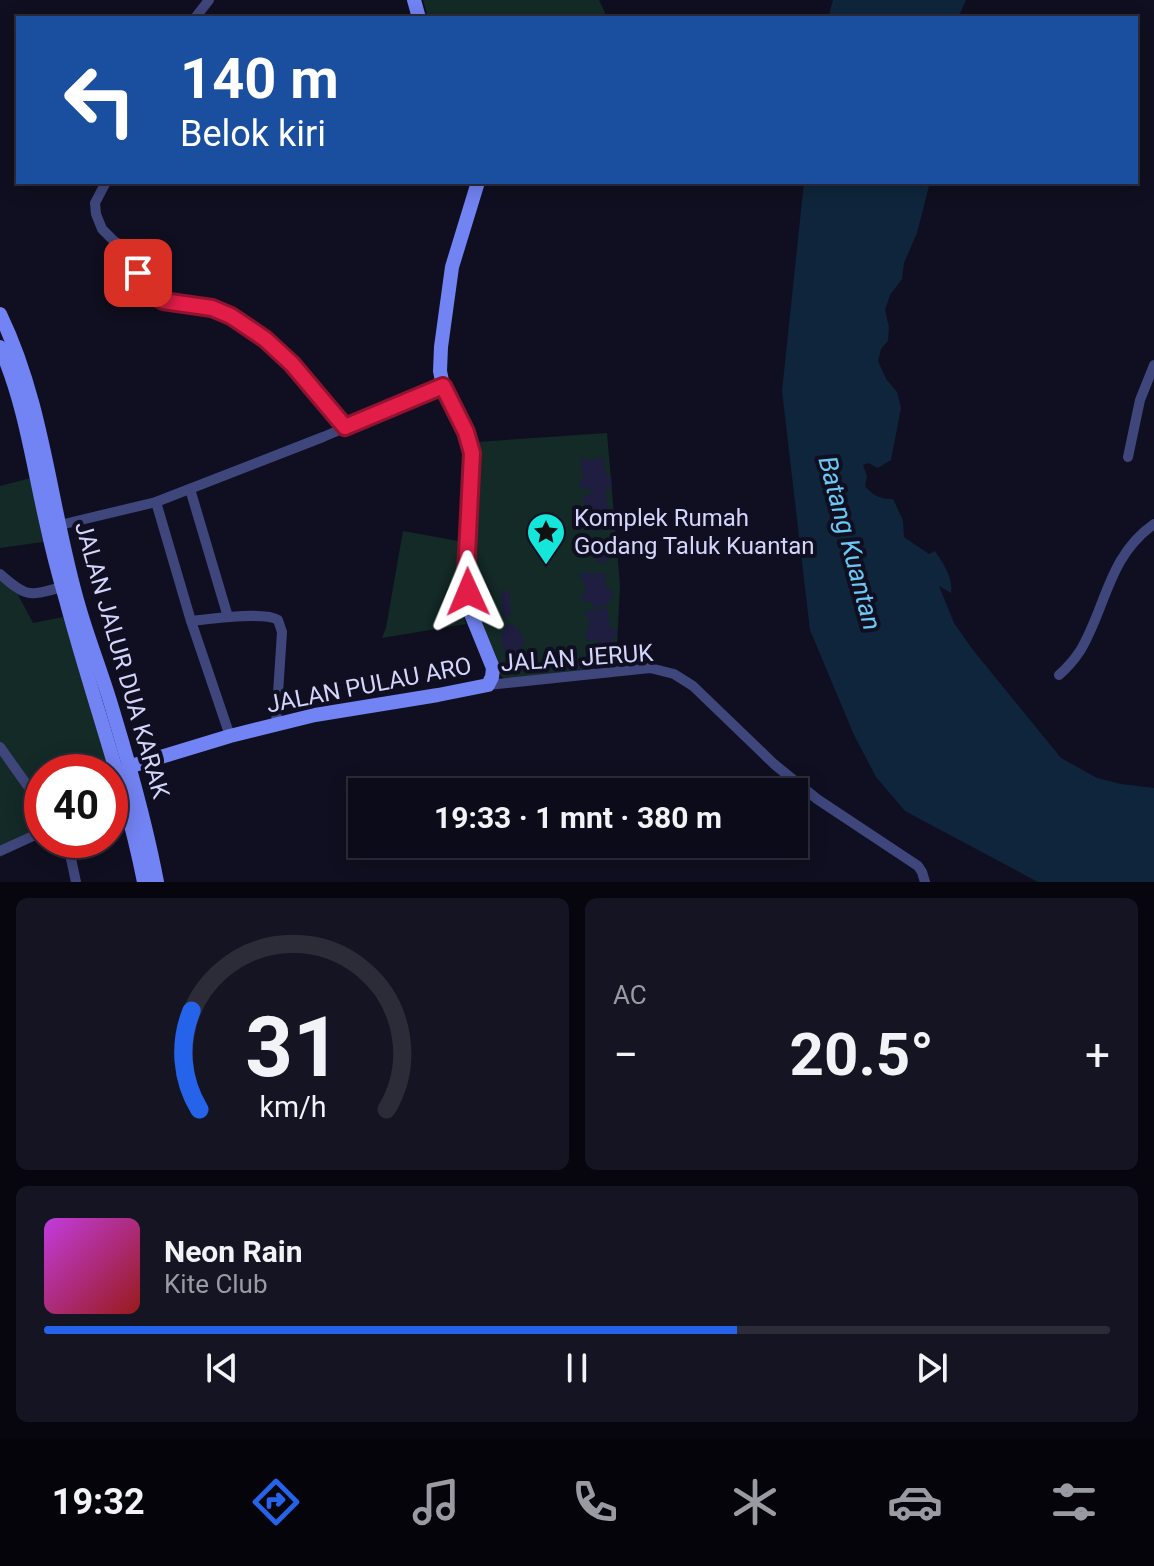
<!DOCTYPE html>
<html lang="id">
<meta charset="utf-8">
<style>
body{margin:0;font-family:Roboto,sans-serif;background:#151422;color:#f1f3f6;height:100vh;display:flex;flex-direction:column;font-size:30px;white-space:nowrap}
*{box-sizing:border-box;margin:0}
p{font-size:26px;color:#9a9ba2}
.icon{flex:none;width:44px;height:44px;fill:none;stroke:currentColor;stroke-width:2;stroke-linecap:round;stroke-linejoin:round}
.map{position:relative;height:882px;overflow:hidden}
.details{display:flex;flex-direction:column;gap:16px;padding:16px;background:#07060e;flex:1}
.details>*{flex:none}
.guide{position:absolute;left:16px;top:16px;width:1122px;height:168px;border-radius:0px;box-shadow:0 4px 20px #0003,0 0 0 2px #2c2b38;background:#1a4fa0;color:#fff;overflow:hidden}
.speed{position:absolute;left:24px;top:754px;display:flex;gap:16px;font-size:40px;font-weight:700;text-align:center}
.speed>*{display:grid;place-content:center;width:104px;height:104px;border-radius:50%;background:#0c0b19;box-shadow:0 4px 20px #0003,0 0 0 2px #2c2b38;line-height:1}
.speed .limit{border:12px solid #d22;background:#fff;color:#111}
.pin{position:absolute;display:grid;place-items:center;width:68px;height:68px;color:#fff;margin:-34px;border-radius:16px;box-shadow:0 4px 12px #0006}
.me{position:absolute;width:88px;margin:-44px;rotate:359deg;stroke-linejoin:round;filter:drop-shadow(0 0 6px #0008)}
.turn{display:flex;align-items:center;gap:28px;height:168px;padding:0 32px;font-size:36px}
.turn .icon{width:104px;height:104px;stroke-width:2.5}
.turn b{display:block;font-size:56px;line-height:68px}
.big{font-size:60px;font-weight:700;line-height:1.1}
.details .widget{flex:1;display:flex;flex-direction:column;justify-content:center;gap:12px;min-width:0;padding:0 28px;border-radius:12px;background:#151422}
.details .dial{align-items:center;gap:0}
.dial svg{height:208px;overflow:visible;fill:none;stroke:#2c2b38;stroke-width:7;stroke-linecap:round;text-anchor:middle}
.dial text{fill:#f1f3f6;stroke:none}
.song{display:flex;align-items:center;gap:24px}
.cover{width:96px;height:96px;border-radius:12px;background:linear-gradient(135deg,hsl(290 70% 55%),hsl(0 70% 35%))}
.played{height:8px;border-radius:4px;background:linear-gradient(90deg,#2563eb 65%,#2c2b38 65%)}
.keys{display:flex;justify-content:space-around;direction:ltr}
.heat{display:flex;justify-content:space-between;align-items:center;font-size:44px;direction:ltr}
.details .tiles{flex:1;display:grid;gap:16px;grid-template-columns:1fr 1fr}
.widget:last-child{grid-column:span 2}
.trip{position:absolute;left:348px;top:778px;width:460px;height:80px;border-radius:0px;background:#0c0b19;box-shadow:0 4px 20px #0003,0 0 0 2px #2c2b38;font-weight:700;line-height:80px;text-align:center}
.tabs{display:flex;height:128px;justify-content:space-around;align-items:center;background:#05040a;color:#9a9ba2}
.tabs .icon{width:56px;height:56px}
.tabs .active{color:#2563eb}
.tabs b{font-size:36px;color:#f1f3f6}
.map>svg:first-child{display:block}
.green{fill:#132a26}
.water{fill:#0e253b}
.building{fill:#1f1d40}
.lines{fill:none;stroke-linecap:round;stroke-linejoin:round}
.street{stroke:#3e467c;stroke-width:10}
.secondary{stroke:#7283f3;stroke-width:14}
.route-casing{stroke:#92132f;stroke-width:20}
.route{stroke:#e11d48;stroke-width:14}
.labels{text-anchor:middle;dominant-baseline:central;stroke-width:8;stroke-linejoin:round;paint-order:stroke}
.poi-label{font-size:24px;fill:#d3d5fb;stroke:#100f21;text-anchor:start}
.street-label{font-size:24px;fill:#d3d5fb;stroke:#100f21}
.water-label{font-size:26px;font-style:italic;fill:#6ac8f2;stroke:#100f21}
</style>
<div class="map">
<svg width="1154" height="882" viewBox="0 0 1154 882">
<rect width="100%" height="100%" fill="#100f21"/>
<g class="green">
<path d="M423,0H599L607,17L428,18Z"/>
<path d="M607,433L620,585L616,666L504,679L496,670L475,608L473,550L479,506L477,442Z"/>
<path d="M31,478L43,542L0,548V486Z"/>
<path d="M403,531L458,541L460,604L466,624L382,638L386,628Z"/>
<path d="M0,578L17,593L33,623L63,617L121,803L110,809V772H42V837L0,857Z"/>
</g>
<g class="water">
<path d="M833,0H966L958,18H828Z"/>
<path d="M804,182H930L917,233L904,263L902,279L890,295L885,310L889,327L888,341L881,349L878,361L886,379L897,392L901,408L891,460L878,468L868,463L863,465L867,476L865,486C873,496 881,499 893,499L903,520L904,537L929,554L935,551C944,564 953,578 951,593L939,586L954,623L973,650L1061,758L1097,778L1121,784L1154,788V882H1038L905,811L876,777L854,735L810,630L782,391Z"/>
</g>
<g class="building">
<path d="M603,458L606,476L611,477L612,487L607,486L606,493L609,513H615V523H610V529L594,531L593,526L584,525L583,515H587L586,503H583V496L591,495L590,489H581L580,479H584L580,459Z"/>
<path d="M603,540L614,554L604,564L602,561L599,564L589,551Z"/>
<path d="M579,573H605L606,588L611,589L613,600H607L608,606L592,607V602L582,601L583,593H586L584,580L580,579Z"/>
<path d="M501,591H509L511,616L503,617Z"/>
<path d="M607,608L611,629L617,630V637H612V645L599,646L597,640L587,641L585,631H589V617H586L585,611Z"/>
<path d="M507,624L518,627L525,644L521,645L522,653L508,658L502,645L501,637Z"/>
<path d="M594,659L596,667L578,670L577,662Z"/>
</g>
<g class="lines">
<g class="street">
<path d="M195,18L209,0"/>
<path d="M106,182L95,203L96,214L102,229L113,240L131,253L138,273L153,295L163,301L212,308L231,316L265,339L292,364L345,427"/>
<path d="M1128,457L1140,400L1154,365"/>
<path d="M190,489L228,617"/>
<path d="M156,502L191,621L230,736"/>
<path d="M60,525L156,502L323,437L443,386"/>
<path d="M0,574C27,598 29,596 62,587"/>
<path d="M191,621C210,619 264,611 278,620L282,632L276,724"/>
<path d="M1059,675C1067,668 1074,660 1080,651C1106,608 1108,556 1154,524"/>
<path d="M488,685L650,668L674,674L693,686L774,764L817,799L918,866L922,872L925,882"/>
<path d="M0,747L42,806"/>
<path d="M110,805L125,798"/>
<path d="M67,840L76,882"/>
<path d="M0,851L42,832"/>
</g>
<g class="secondary">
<path d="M414,0L419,18"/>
<path d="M0,314C45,407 50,509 79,607C89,642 103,676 113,711C130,767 146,824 157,882"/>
<path d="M0,347C24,401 32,459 45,517C51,545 58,573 66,600C91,695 125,786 144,882"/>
<path d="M128,767L230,736L315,715L438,695L488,685L492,677L493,668L469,609L466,574L472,453L466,432L443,386L440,371L441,347L452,267L478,182"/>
</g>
</g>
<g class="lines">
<defs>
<path id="route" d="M138,273L153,295L163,301L212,308L231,316L265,339L292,364L345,427L443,386L466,432L472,453L466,574L468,592"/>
</defs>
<use href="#route" class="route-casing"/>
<use href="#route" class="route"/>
</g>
<defs>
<symbol id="sight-pin" viewBox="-11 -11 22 30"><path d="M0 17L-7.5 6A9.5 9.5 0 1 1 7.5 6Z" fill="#14e6da" stroke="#100f21"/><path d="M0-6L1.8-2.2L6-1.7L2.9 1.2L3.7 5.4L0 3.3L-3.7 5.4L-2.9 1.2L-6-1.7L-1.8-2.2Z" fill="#111"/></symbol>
</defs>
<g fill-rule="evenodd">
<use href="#sight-pin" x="524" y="510" width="44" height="60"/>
</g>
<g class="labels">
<g class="poi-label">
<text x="574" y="518">Komplek Rumah<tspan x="574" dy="28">Godang Taluk Kuantan</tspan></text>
</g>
<g class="street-label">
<text transform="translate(577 658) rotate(-4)">JALAN JERUK</text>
<text transform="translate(122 660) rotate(74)">JALAN JALUR DUA KARAK</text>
<text transform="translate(369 685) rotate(-11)">JALAN PULAU ARO</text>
</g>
<g class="water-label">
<text transform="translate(850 543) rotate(75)">Batang Kuantan</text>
</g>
</g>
</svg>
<div class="speed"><div class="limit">40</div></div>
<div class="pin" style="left:138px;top:273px;background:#d93025"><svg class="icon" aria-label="arrive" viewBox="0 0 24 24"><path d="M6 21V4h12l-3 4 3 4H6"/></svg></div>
<svg class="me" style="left:468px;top:592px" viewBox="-20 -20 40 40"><path d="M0-17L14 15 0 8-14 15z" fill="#e11d48" stroke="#fff" stroke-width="4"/></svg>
<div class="trip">19:33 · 1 mnt · 380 m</div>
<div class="guide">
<div class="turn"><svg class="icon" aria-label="left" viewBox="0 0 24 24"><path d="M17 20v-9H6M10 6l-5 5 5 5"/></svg><div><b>140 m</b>Belok kiri</div></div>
</div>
</div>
<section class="details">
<div class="tiles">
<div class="widget dial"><svg viewBox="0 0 100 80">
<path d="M14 69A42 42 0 1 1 86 69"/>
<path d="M14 69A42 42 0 0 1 11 31" stroke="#2563eb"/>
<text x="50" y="56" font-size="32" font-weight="700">31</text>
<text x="50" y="72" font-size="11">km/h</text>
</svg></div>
<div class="widget"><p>AC</p>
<div class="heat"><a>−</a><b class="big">20.5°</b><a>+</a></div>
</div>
<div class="widget">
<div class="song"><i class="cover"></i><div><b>Neon Rain</b><p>Kite Club</p></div></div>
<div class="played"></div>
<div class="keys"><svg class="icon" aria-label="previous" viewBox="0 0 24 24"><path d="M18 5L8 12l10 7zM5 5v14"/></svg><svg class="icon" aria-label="pause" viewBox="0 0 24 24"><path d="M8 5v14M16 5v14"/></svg><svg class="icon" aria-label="next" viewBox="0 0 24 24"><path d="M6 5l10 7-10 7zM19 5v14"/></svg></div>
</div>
</div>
</section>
<nav class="tabs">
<b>19:32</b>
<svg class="icon active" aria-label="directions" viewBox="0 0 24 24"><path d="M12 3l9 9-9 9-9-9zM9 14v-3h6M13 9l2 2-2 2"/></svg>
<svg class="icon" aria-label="music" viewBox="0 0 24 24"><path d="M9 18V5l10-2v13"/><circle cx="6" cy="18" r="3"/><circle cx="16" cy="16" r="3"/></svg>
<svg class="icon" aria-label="phone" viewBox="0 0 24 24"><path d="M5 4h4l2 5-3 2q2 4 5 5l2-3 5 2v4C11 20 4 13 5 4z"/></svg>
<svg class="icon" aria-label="climate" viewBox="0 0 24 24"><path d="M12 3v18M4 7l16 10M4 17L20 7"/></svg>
<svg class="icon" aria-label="car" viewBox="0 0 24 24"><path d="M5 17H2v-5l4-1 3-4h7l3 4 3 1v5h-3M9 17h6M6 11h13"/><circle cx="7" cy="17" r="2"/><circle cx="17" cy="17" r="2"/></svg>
<svg class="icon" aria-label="filters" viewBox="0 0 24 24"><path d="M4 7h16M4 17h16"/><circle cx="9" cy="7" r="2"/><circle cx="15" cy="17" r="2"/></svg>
</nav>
